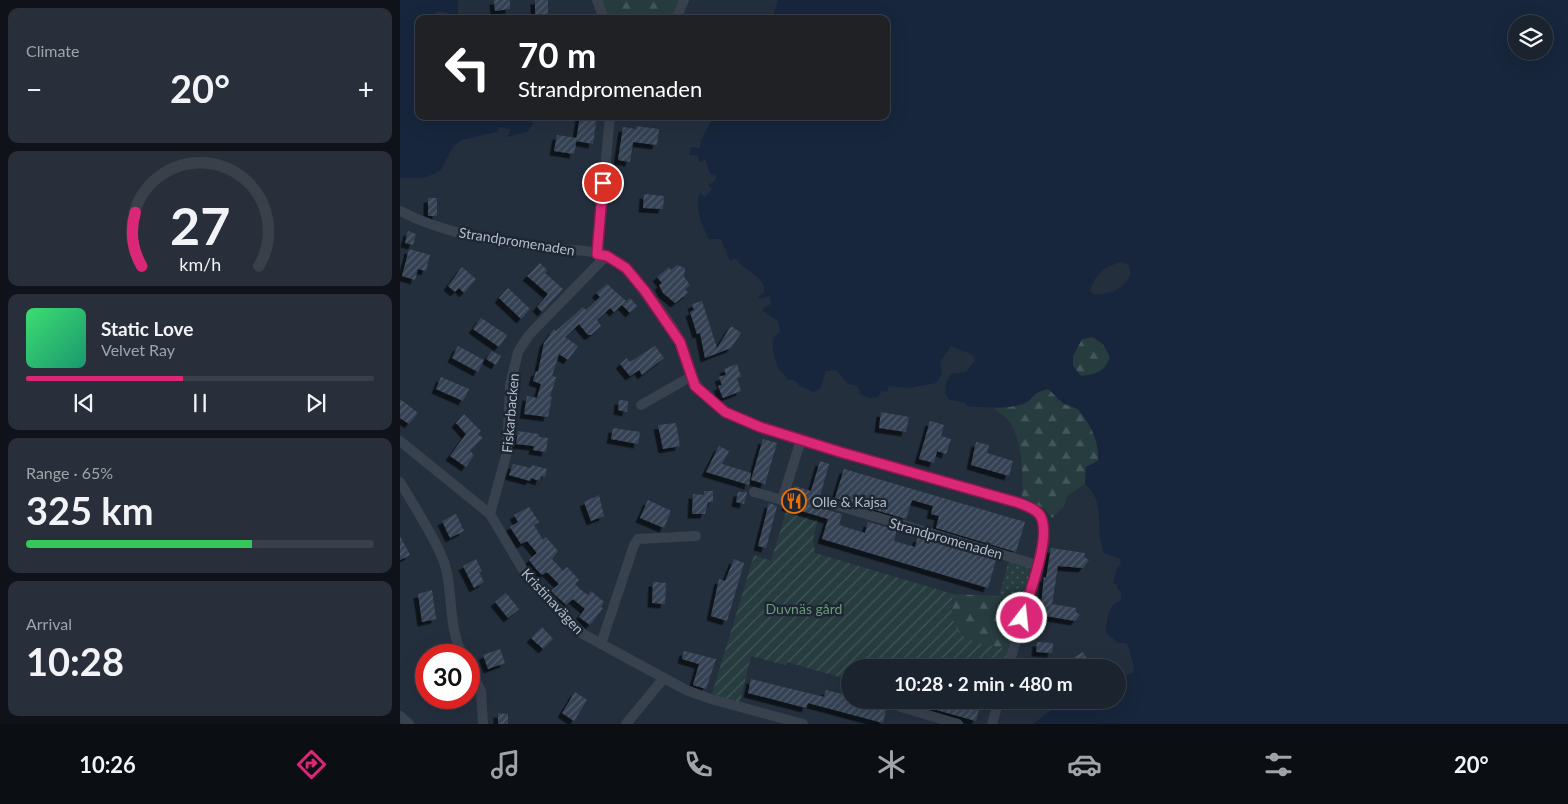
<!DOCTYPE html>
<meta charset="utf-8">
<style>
body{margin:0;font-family:Lato,sans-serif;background:#282f3a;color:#f1f3f6;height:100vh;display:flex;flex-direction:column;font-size:19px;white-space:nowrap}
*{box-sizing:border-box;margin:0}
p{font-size:16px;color:#a0a4aa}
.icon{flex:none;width:28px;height:28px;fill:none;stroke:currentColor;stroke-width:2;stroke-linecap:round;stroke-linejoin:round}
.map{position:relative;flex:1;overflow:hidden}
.drawer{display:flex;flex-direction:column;gap:8px;padding:8px;background:#0f1319;width:400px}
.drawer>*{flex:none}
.top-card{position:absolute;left:15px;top:15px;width:475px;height:105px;border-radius:10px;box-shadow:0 5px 20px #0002,0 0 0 1px #39404a;background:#202124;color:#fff;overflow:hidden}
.controls{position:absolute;left:1108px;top:15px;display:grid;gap:10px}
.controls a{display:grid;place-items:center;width:45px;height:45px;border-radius:50%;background:#1b232e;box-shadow:0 5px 20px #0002,0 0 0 1px #39404a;font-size:25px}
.speed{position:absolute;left:15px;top:644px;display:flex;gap:10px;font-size:25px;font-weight:700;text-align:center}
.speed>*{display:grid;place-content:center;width:65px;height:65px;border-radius:50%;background:#1b232e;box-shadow:0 5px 20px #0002,0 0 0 1px #39404a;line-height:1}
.speed .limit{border:8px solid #d22;background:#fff;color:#111}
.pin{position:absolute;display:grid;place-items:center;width:42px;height:42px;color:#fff;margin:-21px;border:2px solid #fff;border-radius:50%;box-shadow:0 1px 5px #0007}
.me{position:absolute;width:55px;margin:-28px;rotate:16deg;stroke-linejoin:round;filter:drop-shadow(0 0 4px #0008)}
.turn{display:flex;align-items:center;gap:18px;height:105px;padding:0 20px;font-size:22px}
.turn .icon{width:65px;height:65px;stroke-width:2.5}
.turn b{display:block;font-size:35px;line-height:42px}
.big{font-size:38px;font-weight:700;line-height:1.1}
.drawer .tile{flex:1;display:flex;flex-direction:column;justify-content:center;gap:8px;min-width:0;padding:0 18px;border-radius:10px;background:#282f3a}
.drawer .dial{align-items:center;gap:0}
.dial svg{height:130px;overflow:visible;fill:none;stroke:#39404a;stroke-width:7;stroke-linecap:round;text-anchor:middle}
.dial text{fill:#f1f3f6;stroke:none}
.song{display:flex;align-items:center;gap:15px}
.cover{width:60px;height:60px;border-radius:8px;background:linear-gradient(135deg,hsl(140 70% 55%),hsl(160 70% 35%))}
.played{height:5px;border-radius:2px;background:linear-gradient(90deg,#db2777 45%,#39404a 45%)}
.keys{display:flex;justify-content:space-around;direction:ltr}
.heat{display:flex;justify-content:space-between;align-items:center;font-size:28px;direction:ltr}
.charge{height:8px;border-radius:4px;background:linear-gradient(90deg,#34c759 65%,#39404a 0)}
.trip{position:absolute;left:441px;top:659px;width:285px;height:50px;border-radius:25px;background:#1b232e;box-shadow:0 5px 20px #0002,0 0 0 1px #39404a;font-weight:700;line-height:50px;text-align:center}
.dock{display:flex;height:80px;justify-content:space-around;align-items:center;background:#0b0e12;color:#a0a4aa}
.dock .icon{width:35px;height:35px}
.dock .current{color:#db2777}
.dock b{font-size:22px;color:#f1f3f6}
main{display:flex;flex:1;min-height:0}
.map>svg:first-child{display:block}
.grass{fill:url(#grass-dots)}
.forest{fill:url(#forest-firs)}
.garden{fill:url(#garden-furrows)}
.water{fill:#17263c;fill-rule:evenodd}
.building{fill:url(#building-hatch);filter:url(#shadow)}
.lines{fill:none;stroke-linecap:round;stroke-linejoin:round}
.minor{stroke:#38414e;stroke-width:10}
.route-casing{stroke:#8e194d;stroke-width:12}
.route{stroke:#db2777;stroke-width:9}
.labels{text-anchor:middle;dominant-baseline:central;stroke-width:5;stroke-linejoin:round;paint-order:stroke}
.street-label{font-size:14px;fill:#b4bcc9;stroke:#1d2633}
.poi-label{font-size:14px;fill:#b4bcc9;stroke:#1d2633;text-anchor:start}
.park-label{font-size:14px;fill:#6b9a76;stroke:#1d2633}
</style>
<main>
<section class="drawer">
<div class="tile"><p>Climate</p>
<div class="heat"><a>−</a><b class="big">20°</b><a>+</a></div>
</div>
<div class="tile dial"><svg viewBox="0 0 100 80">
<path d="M14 69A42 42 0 1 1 86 69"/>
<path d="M14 69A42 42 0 0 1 10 36" stroke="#db2777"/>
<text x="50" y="56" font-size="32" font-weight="700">27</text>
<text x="50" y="72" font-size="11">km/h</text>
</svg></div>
<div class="tile">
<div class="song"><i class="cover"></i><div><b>Static Love</b><p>Velvet Ray</p></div></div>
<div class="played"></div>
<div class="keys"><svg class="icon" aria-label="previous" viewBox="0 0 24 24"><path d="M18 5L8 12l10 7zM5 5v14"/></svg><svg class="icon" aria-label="pause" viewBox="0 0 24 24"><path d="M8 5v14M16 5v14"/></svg><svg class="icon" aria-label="next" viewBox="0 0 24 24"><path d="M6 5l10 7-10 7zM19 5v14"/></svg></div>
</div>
<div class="tile"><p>Range · 65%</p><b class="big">325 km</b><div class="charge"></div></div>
<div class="tile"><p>Arrival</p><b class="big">10:28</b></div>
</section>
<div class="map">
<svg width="1168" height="724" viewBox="0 0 1168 724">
<defs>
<pattern id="grass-dots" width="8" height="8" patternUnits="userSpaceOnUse" patternTransform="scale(1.25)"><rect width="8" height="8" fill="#263c3f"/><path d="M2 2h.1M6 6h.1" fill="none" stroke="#435659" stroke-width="1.8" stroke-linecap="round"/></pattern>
<pattern id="forest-firs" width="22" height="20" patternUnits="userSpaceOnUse" patternTransform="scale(1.25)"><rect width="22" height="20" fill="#263c3f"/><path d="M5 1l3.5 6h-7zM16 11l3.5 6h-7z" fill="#435659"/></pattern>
<pattern id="garden-furrows" width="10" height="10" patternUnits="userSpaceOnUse" patternTransform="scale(1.25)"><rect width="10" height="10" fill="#263c3f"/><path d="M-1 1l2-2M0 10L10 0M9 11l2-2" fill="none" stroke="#435659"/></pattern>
<pattern id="building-hatch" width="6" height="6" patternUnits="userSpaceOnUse" patternTransform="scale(1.25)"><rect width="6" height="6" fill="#364354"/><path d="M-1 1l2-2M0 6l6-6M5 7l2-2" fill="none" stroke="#515c6b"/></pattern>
<filter id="shadow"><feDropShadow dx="-4.5" dy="4.5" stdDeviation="0" flood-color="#0009"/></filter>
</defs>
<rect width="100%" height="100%" fill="#242f3e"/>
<path class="grass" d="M609,560L632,566L622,602L599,596Z"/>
<g class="forest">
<path d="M201,0H281L272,19H209Z"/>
<path d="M693,337L703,344L710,357C706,371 695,375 681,376L673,366V356L682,339Z"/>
<path d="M648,389L655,394L658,400C664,403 674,405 679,410C691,422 700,445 698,461L686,467L685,484L668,495L663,507L652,518L645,509L622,497C623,475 623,436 607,419C604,415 598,412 594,409Z"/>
<path d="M553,594L599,596L622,602L608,650C568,639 548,644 553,594Z"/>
</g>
<path class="garden" d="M386,512L418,519L413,540L415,553L553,594C548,644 568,639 608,650L604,667L450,668V680L387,662L385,665L351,656L340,702L312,694L354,555L371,561Z"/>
<g class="water">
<path d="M0,0H58V16L39,11L35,13L33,19H19V116H132L133,124L127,132L108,137L111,129L99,127L97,132L61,140L53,147L41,170L34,174L23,178H0Z"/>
<path d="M378,0H1168V724H633L655,707L664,709L681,700H718V679L733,673L734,666L727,643H718L706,633C707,621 707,604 721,601V591L717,589V585L713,583L717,568L721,564L720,559L704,553C694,530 707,502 685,484L686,467L698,461C700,442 690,424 678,409L664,404L648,389C631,393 635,398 625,403C610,410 583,407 566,406V403L550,400L545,393L546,383L551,374L566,372L575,361L573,355L551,346L540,362L542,374L536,383L509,388L489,386L487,392L482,391L478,397L469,398L461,395L457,386L448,384L436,370L426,371L420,389L413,392L400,386L394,380H387C386,374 380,373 378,367C374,360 372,346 373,338L380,332L378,321L363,311V308L371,304L370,296L359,299L358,296L364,293C367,276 342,271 336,258L330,261L321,239H309C302,226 294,207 300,193L305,197L312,189L308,185L315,181L316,176L310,174L306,160L299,162L298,156L289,155L291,147L300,148L301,140L314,116H486V19H372ZM1116,24H1144V51H1116ZM721,262L728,264L731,273C724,290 712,293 694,295L690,290C696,273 704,267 721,262ZM693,337L703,344L710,357C706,371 695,375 681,376L673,366V356L682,339Z"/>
</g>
<g class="building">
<path d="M94,0H110V9L95,11Z"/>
<path d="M135,0H148V14L135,15Z"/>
<path d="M180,116H197L193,144L176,141Z"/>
<path d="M236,126L259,129L257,145L233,142L230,162L218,160L223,127L236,129Z"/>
<path d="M157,135L177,138L174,154L154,151Z"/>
<path d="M244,194L264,196L263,209L243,208Z"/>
<rect x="28" y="198" width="9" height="18"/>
<path d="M8,231L16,234L13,245L5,243Z"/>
<path d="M9,249L30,255L26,271L18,269L15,280L2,276Z"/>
<path d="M140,263L147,270L145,273L163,289L142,312L137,307L148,294L127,276Z"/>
<path d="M277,265L285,268L284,277L290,285L285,289L288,293L275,303L263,293L259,285L262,283L257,277L269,267L271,270Z"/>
<path d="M62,267L76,279L64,293L59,288L55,292L48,286Z"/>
<path d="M207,284L226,301L214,312L210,308L197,320L201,326L191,335H188L179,324L165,337L178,346L168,360L159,354L152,376L156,377L150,397H152L148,417L124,414L127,396L137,398L141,384L133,381L136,371L138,372L144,343L154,329L156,331L183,307L186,310L200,297L196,293Z"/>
<path d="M108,288L130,309L121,319L99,298Z"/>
<path d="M230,298L237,306L230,313L222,305Z"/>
<path d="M302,301L317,348L331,326L341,333L331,348L305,358L300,333L297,334L290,312L294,310L292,304Z"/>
<path d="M81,318L107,335L99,347L73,329Z"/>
<path d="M58,346L84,360L78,372L52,358Z"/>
<path d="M255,346L264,358L242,375L239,370L230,376L220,364L227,358L230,362Z"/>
<path d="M92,351L101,356L96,365L86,359Z"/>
<path d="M337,364L341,377L337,378L341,391L323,398L318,386L322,385L319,377L326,375L324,369Z"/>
<path d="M41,377L69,389L63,401L36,389Z"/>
<path d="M0,399L18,413L9,424L0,418Z"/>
<path d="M219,400L228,401L227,412L218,410Z"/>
<path d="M481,412L509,417L506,432L479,428Z"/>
<path d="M64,414L81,431L78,434L83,438L70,451L74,455L66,467L50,456L66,434L56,423Z"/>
<path d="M530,421L544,425L541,436L551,439L546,454L537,451L534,463L519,459Z"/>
<path d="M276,423L280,446L263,449L258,425Z"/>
<path d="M213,428L240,432L238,444L211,439Z"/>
<path d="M118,431L139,434V437L148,438L146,452L133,450L134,446L116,444Z"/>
<path d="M363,439L377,443L365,484L351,480Z"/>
<path d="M576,442L589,445L587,453L613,461L609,476L571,465Z"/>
<path d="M319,446L329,451L322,464L351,473L349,485L306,472Z"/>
<path d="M420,461L429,464L418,503L424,509L442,514L439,525L465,533L468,522L497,530L494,541L515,547L518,537L596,560L588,588L422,539L428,519L385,506L389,502L394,486L411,491Z"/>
<path d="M113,464L131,468L132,465L147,469L145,477L141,476L140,481L131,478L130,481L109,475Z"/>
<path d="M444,469L625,522L616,552L536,528L539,516L531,514L533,506L512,500L506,519L435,498Z"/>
<path d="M304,491H313V502H308L305,514H292L293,494L304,495Z"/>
<path d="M338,492H347L344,504L336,502Z"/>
<path d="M199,495L204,516L191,521L184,502Z"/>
<path d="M248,500L271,511L264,528L240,518Z"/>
<path d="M369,503L377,506L366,548L358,546Z"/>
<path d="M129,507L139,522L134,525L143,540L146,537L158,551L152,559L163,571L167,567L179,580L175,584L181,590L188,595L191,591L204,602L201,607L203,608L190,625L179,617L185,609L173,599L166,605L151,591L159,584L147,572L142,575L136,569L129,560L137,553L127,541L121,544L110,527L118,522L114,515Z"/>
<path d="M56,514L64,531L50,538L42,521Z"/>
<path d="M0,536L10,555L0,560Z"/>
<path d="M651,548L685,553L684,557L689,560L683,568L658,566L652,604L676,608V612L680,615L675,621L640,615L644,577L646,578Z"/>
<path d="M76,559L82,571L79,572L84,582L74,588L63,566Z"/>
<path d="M334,559L344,563L327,621L311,616L319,579L325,581Z"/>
<path d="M253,582L266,583L265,604L252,603Z"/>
<path d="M32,590L36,619L22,622L18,594Z"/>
<path d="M106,593L119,609L108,618L95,602Z"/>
<path d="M142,627L153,639L143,649L131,638Z"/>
<path d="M637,642L653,643L652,653L636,652Z"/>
<path d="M100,649L105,663L88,669L83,655Z"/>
<path d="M284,651L316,659L306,689L293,685L299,664L282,659Z"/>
<path d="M683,652L692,668H657Z"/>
<path d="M351,679L424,697L426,690L450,696V700H463L487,706L483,723L408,703L406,708L348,693Z"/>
<path d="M175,692L187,700L174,721L162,713Z"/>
<path d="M508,700H564L580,705L576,721L508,702Z"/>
<path d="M98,713L108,714V724H98Z"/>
</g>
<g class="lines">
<g class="minor">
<path d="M197,0L204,19"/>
<path d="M276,19L284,0"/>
<path d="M0,211C44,234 97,242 146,248C163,250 194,249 209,257C229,266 272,323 281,343C291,366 289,381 309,399C337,424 377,432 412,443C480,465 550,483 619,503C639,511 647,520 644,542L608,668"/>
<path d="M197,254L210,116"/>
<path d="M241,405L292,376"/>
<path d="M0,441L90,514L125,573L183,634L286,690L311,699L403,724"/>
<path d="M0,482C14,506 31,531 42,557C55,588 46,625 63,655"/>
<path d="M354,492L382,500L401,440"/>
<path d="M426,502L637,565"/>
<path d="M90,514L107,452L110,385L118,352L129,335L207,255"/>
<path d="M201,644L234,545L238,539L296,536"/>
<path d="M69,667L81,691L83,724"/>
<path d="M501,707L558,724"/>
<path d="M0,716L9,724"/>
<path d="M226,724L264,678"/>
<path d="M592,724L599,700"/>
</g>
</g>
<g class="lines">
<defs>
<path id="route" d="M203,183L197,254L207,256L226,268L245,291L280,342L295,386L325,412L360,427L440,452L619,503C626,506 634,508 639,514C654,532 628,596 622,618"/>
</defs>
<use href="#route" class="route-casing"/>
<use href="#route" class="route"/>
</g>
<defs>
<symbol id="restaurant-ring" viewBox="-11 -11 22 22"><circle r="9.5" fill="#1d2633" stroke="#e8710a" stroke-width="1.5"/><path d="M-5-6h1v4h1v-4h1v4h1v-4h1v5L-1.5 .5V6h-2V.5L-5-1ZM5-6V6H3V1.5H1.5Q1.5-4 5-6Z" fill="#e8710a"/></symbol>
</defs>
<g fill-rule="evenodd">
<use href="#restaurant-ring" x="380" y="487" width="28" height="28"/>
</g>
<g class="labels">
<g class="street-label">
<text transform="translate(117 241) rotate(9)">Strandpromenaden</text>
<text transform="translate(110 413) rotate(-85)">Fiskarbacken</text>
<text transform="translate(546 538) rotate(16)">Strandpromenaden</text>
<text transform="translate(153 601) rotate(47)">Kristinavägen</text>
</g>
<g class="poi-label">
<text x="412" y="501">Olle &amp; Kajsa</text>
</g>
<g class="park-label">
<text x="404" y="608">Duvnäs gård</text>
</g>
</g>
</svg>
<div class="controls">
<a><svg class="icon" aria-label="layers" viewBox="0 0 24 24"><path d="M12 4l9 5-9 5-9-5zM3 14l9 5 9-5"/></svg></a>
</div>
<div class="speed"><div class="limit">30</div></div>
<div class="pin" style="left:203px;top:183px;background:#d93025"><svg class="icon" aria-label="arrive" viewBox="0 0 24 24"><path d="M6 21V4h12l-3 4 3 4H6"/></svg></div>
<svg class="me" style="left:622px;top:618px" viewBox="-20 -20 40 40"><circle r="17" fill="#db2777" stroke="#fff" stroke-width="3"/><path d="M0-11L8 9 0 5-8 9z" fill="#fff"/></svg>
<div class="trip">10:28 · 2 min · 480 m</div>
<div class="top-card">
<div class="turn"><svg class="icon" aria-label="left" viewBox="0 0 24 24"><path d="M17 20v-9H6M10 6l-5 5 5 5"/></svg><div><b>70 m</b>Strandpromenaden</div></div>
</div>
</div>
</main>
<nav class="dock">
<b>10:26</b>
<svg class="icon current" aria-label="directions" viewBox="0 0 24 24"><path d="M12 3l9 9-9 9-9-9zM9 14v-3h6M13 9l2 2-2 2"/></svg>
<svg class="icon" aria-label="music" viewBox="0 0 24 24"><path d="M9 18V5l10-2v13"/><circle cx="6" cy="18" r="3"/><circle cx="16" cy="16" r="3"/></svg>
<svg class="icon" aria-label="phone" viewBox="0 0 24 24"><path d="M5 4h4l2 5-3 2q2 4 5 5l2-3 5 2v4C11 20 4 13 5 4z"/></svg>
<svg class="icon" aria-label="climate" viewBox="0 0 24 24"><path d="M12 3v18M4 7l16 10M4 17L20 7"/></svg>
<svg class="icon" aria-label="car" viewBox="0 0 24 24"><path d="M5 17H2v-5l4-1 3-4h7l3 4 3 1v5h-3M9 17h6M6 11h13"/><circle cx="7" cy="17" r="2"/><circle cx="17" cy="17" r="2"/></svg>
<svg class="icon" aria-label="filters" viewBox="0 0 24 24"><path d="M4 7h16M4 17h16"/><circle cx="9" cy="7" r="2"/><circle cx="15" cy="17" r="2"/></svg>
<b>20°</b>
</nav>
